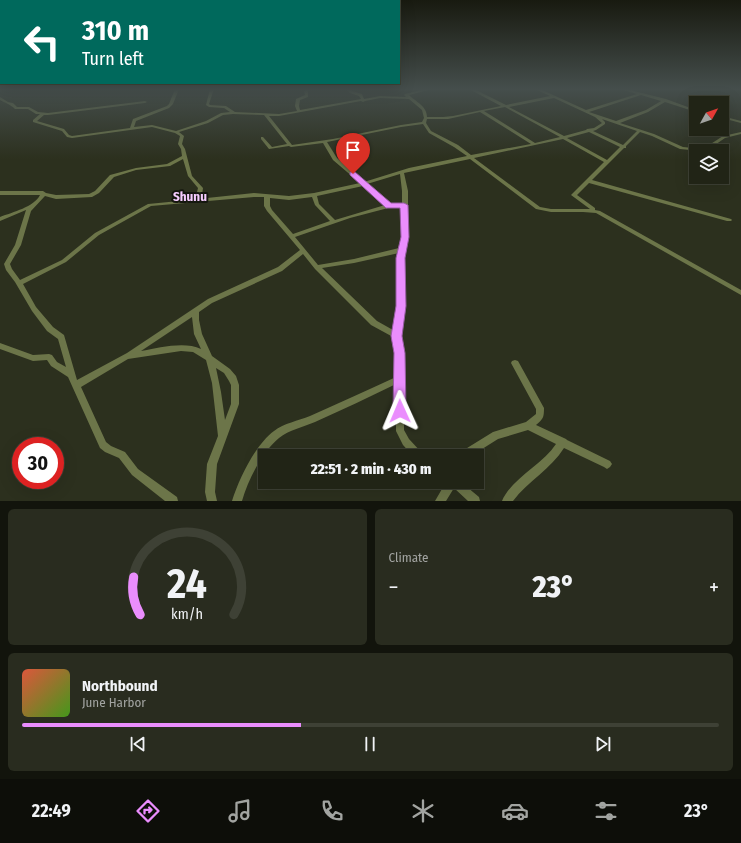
<!DOCTYPE html>
<meta charset="utf-8">
<style>
body{margin:0;font-family:"Fira Sans Condensed",sans-serif;background:#292c1f;color:#f1f3f6;height:100vh;display:flex;flex-direction:column;font-size:15px;white-space:nowrap}
*{box-sizing:border-box;margin:0}
p{font-size:13px;color:#a2a4a1}
.icon{flex:none;width:22px;height:22px;fill:none;stroke:currentColor;stroke-width:2;stroke-linecap:round;stroke-linejoin:round}
.map{position:relative;height:501px;overflow:hidden}
.panel{display:flex;flex-direction:column;gap:8px;padding:8px;background:#12140c;flex:1}
.panel>*{flex:none}
.top-card{position:absolute;left:0px;top:0px;width:400px;height:84px;box-shadow:0 4px 16px #0002,0 0 0 1px #3e4135;background:#00695c;color:#fff;overflow:hidden}
.needle{width:26px;rotate:50deg}
.controls{position:absolute;left:689px;top:96px;display:grid;gap:8px}
.controls a{display:grid;place-items:center;width:40px;height:40px;border-radius:0px;background:#212416;box-shadow:0 4px 16px #0002,0 0 0 1px #3e4135;font-size:20px}
.speed{position:absolute;left:12px;top:437px;display:flex;gap:8px;font-size:20px;font-weight:700;text-align:center}
.speed>*{display:grid;place-content:center;width:52px;height:52px;border-radius:50%;background:#212416;box-shadow:0 4px 16px #0002,0 0 0 1px #3e4135;line-height:1}
.speed .limit{border:6px solid #d22;background:#fff;color:#111}
.pin{position:absolute;display:grid;place-items:center;width:34px;height:34px;color:#fff;margin:-41px -17px;border-radius:50% 50% 50% 0;rotate:-45deg;box-shadow:0 0 4px #0007}
.pin .icon{rotate:45deg}
.me{position:absolute;width:44px;margin:-22px;rotate:359deg;stroke-linejoin:round;filter:drop-shadow(0 0 3px #0008)}
.turn{display:flex;align-items:center;gap:14px;height:84px;padding:0 16px;font-size:18px}
.turn .icon{width:52px;height:52px;stroke-width:2.5}
.turn b{display:block;font-size:28px;line-height:34px}
.big{font-size:30px;font-weight:800;line-height:1.1}
.panel .card{flex:1;display:flex;flex-direction:column;justify-content:center;gap:6px;min-width:0;padding:0 14px;border-radius:6px;background:#292c1f}
.panel .dial{align-items:center;gap:0}
.dial svg{height:104px;overflow:visible;fill:none;stroke:#3e4135;stroke-width:7;stroke-linecap:round;text-anchor:middle}
.dial text{fill:#f1f3f6;stroke:none}
.song{display:flex;align-items:center;gap:12px}
.cover{width:48px;height:48px;border-radius:6px;background:linear-gradient(135deg,hsl(10 70% 55%),hsl(100 70% 35%))}
.played{height:4px;border-radius:2px;background:linear-gradient(90deg,#ea8dfd 40%,#3e4135 40%)}
.keys{display:flex;justify-content:space-around;direction:ltr}
.heat{display:flex;justify-content:space-between;align-items:center;font-size:22px;direction:ltr}
.panel .tiles{flex:1;display:grid;gap:8px;grid-template-columns:1fr 1fr}
.card:last-child{grid-column:span 2}
.trip{position:absolute;left:258px;top:449px;width:226px;height:40px;border-radius:0px;background:#212416;box-shadow:0 4px 16px #0002,0 0 0 1px #3e4135;font-weight:800;line-height:40px;text-align:center}
.menu{display:flex;height:64px;justify-content:space-around;align-items:center;background:#0d0e09;color:#a2a4a1}
.menu .icon{width:28px;height:28px}
.menu .on{color:#ea8dfd}
.menu b{font-size:18px;color:#f1f3f6}
.map>svg:first-child{display:block}
.lines{fill:none;stroke-linecap:round;stroke-linejoin:round}
.minor{fill:#6c7549;fill-rule:evenodd}
.route{fill:#ea8dfd;stroke:#985ca4}
.labels{text-anchor:middle;dominant-baseline:central;stroke-width:4;stroke-linejoin:round;paint-order:stroke}
.quarter-label{font-size:13px;font-weight:bold;fill:#f5ccfe;stroke:#15170f}
</style>
<div class="map">
<svg width="741" height="501" viewBox="0 0 741 501">
<rect width="100%" height="100%" fill="#2c301e"/>
<g class="lines">
<g class="minor">
<path d="M175,89H179L173,104L169,108L136,121L134,127L152,125L176,131L206,121L221,113L230,112L224,108L209,107L206,105L210,89H214L209,104L210,105L226,106L235,112L279,114L297,111L295,106L296,99L305,95L304,91L307,89H312L308,91V97L300,100L299,106L300,110L361,99L359,96L350,93L346,89H350L352,91L362,94L364,99L380,96L406,97L404,95L405,94L425,89H432L409,95C416,102 427,106 427,117H443L453,116L501,106L469,89H474L506,105L550,96L535,89H540L586,110L637,94L620,89H626L666,99L696,110V112L665,102L648,112L620,123L654,134L683,147L703,149L723,136L741,132V134L725,138L706,151H701L680,149L652,136L640,132L626,146V148H624L592,180L731,219L732,220L731,221H727L589,183L577,195L595,208V210L600,211L741,290V295L596,213L583,212H551L536,209L470,159L404,173L408,191V237L404,255V306L400,335L404,353V430L409,439L422,453L424,456H413L403,445L396,431V384C369,397 342,410 315,422C303,427 289,430 279,438C262,452 248,480 242,501H232C239,479 255,445 274,431C284,423 298,421 310,416C339,403 368,390 396,377V353L393,337L371,325L315,269L303,254L282,271L212,303L199,312V320L202,334L212,356L230,369L236,376L239,385V404L217,464L215,492L217,501H207L205,492L207,464L218,436L212,383L206,360L193,352L181,351L128,359L81,387L106,442L111,446L125,452L138,469L177,497L178,501H165L132,475L119,458L105,452L100,448L68,377L51,366L47,360L33,361L0,349V343L33,355L49,354L52,355L57,362L66,367L58,339L47,331L32,311L15,282L6,270L4,264L15,245L26,210L0,221V217C13,212 34,207 40,195H0V191H43L46,193L56,195L89,194L95,191L110,175L136,168L167,164L182,156L181,149L178,144L180,136L175,133L152,127L72,138L67,137L62,131L33,122V120L40,114H36L28,109H15C10,104 5,103 0,100V97L8,102L13,103L17,107H29L38,112L48,113L145,101L147,102L145,103L48,115H44L37,121L64,129L69,135L72,136L130,128L133,119L167,106L169,104ZM641,95L661,101L646,110L616,121L589,112ZM380,98L409,99L422,110L424,118L422,122L401,125L333,139L292,145L269,116H279L361,101L363,102L365,101ZM554,98L595,117L602,123L594,128L587,129L586,130L564,136L509,107ZM505,107L560,137L535,143L484,111ZM480,112L531,144L471,155L458,145L431,131L426,123L427,119H448ZM233,114L264,115L287,144L272,147L263,137H261V139L269,149L289,146L291,147L323,143L333,160L360,183L314,193L289,196L254,193L207,198L202,195L203,188L192,176L185,149L182,144L184,136L179,132L208,123L223,115ZM602,119L637,131L623,145L593,131L596,130L605,124V122ZM423,124L429,133L454,147L467,156L409,168L364,182L337,158L327,142L401,127ZM589,132L620,147L607,160L567,138ZM563,139L604,162L571,195L590,209H551L540,207L474,158ZM183,159L188,176L198,188L196,196L200,199L148,204L95,233L62,260L20,280L12,269L10,264L21,245L31,211L45,196L56,199L92,197L99,193L114,177L136,170L170,166ZM400,174L402,191V203L390,204L367,184ZM363,186L385,205L335,220L319,204L317,196ZM254,197H264V206L267,211L300,250L278,267L208,299L127,353L77,380L64,335L53,327L36,307L23,284L66,262L99,235L151,206ZM312,197L315,205L330,221L293,234L272,210L270,206V198L289,200ZM392,207H402V237L399,248L354,259L318,265L295,237L350,218ZM399,253L398,306L393,330L377,321L322,268L354,263ZM192,317L194,334L201,349C184,341 159,348 141,351ZM216,368L224,373L229,381L231,385V404L225,420L221,392Z"/>
<path d="M722,116L741,121V123L722,118Z"/>
<path d="M515,360L518,361L544,408C544,418 543,419 536,425L566,439L567,440L610,461L612,464L610,467L607,469L604,467L564,448C551,469 528,481 513,501H502C511,479 542,465 556,444L528,430L498,439L471,456H457L459,453L493,432L526,422L536,414V409L511,363L512,361Z"/>
<path d="M446,482H461L479,497L480,501H468L454,488L446,501H435Z"/>
</g>
</g>
<linearGradient id="sky" x2="0" y2="1"><stop stop-color="#181a10"/><stop offset="0.56" stop-color="#454e4c"/><stop offset="1" stop-color="#454e4c" stop-opacity="0"/></linearGradient>
<rect width="741" height="159" fill="url(#sky)"/>
<path class="route" d="M350,172H355L391,203H404L408,205L409,237L405,258L406,306L402,336L405,353L406,411L404,415L400,417L395,415L393,411L394,353L391,336L396,306V258L401,237L400,208H386L350,175Z"/>
<g class="labels">
<g class="quarter-label">
<text x="190" y="196">Shunu</text>
</g>
</g>
</svg>
<div class="controls">
<a><svg class="needle" viewBox="-14 -14 28 28"><path d="M0-13l5 13h-10z" fill="#e53935"/><path d="M0 13l5-13h-10z" fill="#a2a4a1"/></svg></a>
<a><svg class="icon" aria-label="layers" viewBox="0 0 24 24"><path d="M12 4l9 5-9 5-9-5zM3 14l9 5 9-5"/></svg></a>
</div>
<div class="speed"><div class="limit">30</div></div>
<div class="pin" style="left:353px;top:174px;background:#d93025"><svg class="icon" aria-label="arrive" viewBox="0 0 24 24"><path d="M6 21V4h12l-3 4 3 4H6"/></svg></div>
<svg class="me" style="left:400px;top:411px" viewBox="-20 -20 40 40"><path d="M0-17L14 15 0 8-14 15z" fill="#ea8dfd" stroke="#fff" stroke-width="4"/></svg>
<div class="trip">22:51 · 2 min · 430 m</div>
<div class="top-card">
<div class="turn"><svg class="icon" aria-label="left" viewBox="0 0 24 24"><path d="M17 20v-9H6M10 6l-5 5 5 5"/></svg><div><b>310 m</b>Turn left</div></div>
</div>
</div>
<section class="panel">
<div class="tiles">
<div class="card dial"><svg viewBox="0 0 100 80">
<path d="M14 69A42 42 0 1 1 86 69"/>
<path d="M14 69A42 42 0 0 1 9 40" stroke="#ea8dfd"/>
<text x="50" y="56" font-size="32" font-weight="700">24</text>
<text x="50" y="72" font-size="11">km/h</text>
</svg></div>
<div class="card"><p>Climate</p>
<div class="heat"><a>−</a><b class="big">23°</b><a>+</a></div>
</div>
<div class="card">
<div class="song"><i class="cover"></i><div><b>Northbound</b><p>June Harbor</p></div></div>
<div class="played"></div>
<div class="keys"><svg class="icon" aria-label="previous" viewBox="0 0 24 24"><path d="M18 5L8 12l10 7zM5 5v14"/></svg><svg class="icon" aria-label="pause" viewBox="0 0 24 24"><path d="M8 5v14M16 5v14"/></svg><svg class="icon" aria-label="next" viewBox="0 0 24 24"><path d="M6 5l10 7-10 7zM19 5v14"/></svg></div>
</div>
</div>
</section>
<nav class="menu">
<b>22:49</b>
<svg class="icon on" aria-label="directions" viewBox="0 0 24 24"><path d="M12 3l9 9-9 9-9-9zM9 14v-3h6M13 9l2 2-2 2"/></svg>
<svg class="icon" aria-label="music" viewBox="0 0 24 24"><path d="M9 18V5l10-2v13"/><circle cx="6" cy="18" r="3"/><circle cx="16" cy="16" r="3"/></svg>
<svg class="icon" aria-label="phone" viewBox="0 0 24 24"><path d="M5 4h4l2 5-3 2q2 4 5 5l2-3 5 2v4C11 20 4 13 5 4z"/></svg>
<svg class="icon" aria-label="climate" viewBox="0 0 24 24"><path d="M12 3v18M4 7l16 10M4 17L20 7"/></svg>
<svg class="icon" aria-label="car" viewBox="0 0 24 24"><path d="M5 17H2v-5l4-1 3-4h7l3 4 3 1v5h-3M9 17h6M6 11h13"/><circle cx="7" cy="17" r="2"/><circle cx="17" cy="17" r="2"/></svg>
<svg class="icon" aria-label="filters" viewBox="0 0 24 24"><path d="M4 7h16M4 17h16"/><circle cx="9" cy="7" r="2"/><circle cx="15" cy="17" r="2"/></svg>
<b>23°</b>
</nav>
